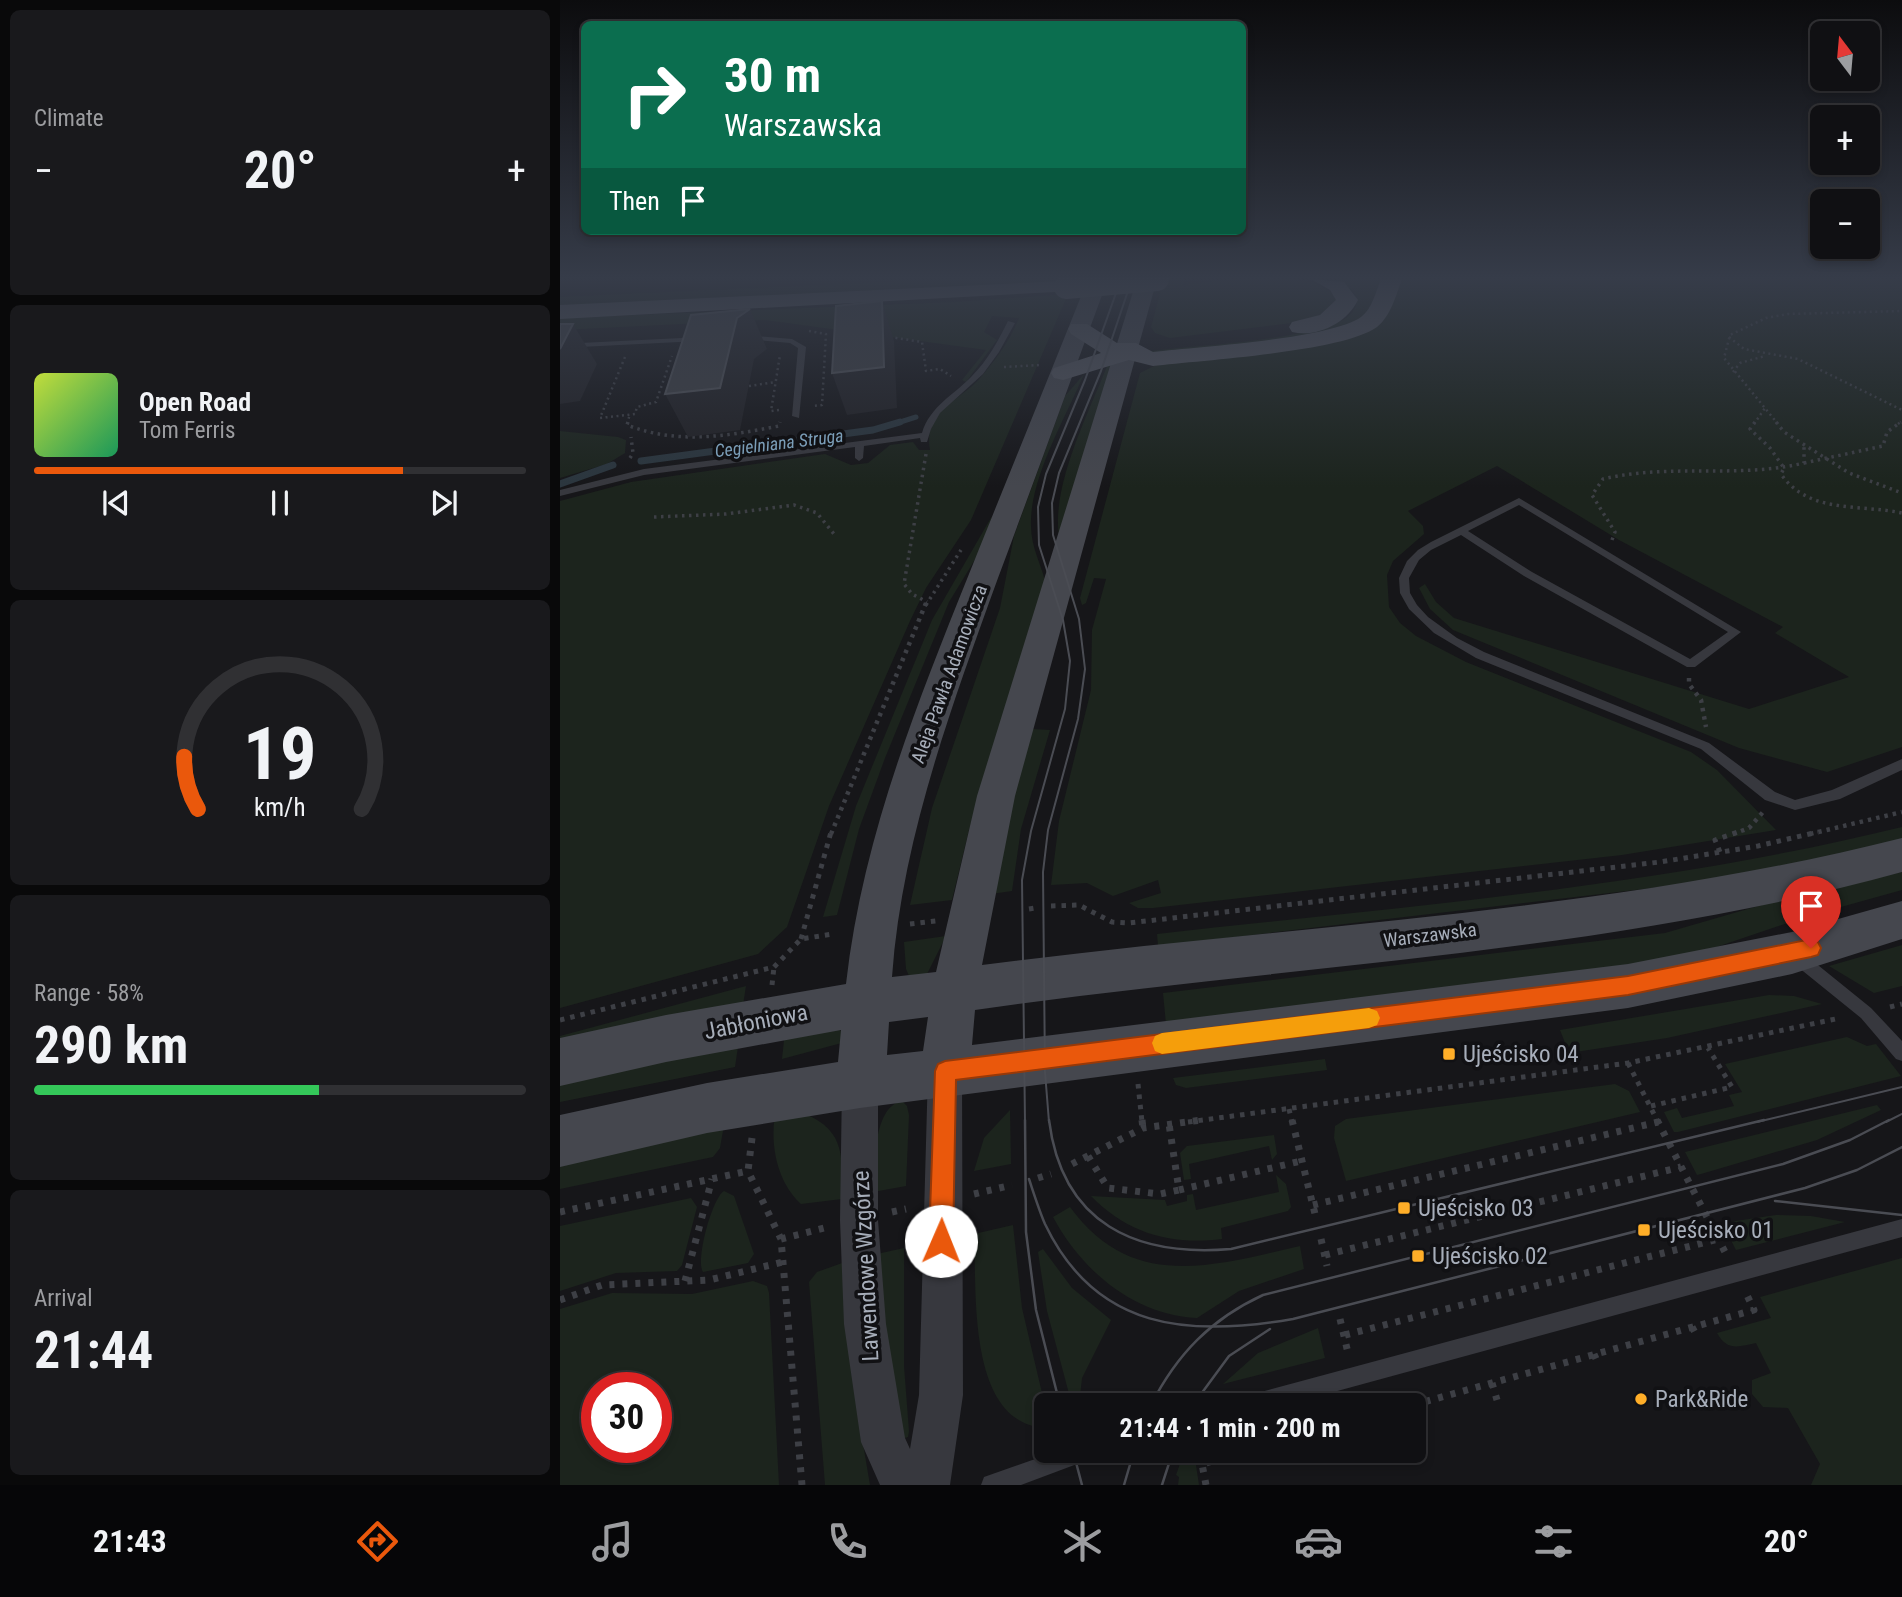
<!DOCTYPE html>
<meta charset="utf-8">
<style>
body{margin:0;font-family:"Roboto Condensed",sans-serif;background:#19191c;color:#f1f3f6;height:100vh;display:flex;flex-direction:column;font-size:26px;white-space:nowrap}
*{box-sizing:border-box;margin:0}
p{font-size:23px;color:#9c9da0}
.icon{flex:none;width:38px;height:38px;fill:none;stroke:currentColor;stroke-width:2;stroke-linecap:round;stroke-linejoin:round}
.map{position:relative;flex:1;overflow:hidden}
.side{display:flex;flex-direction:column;gap:10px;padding:10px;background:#09090a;width:560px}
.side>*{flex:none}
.hud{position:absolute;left:21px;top:21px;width:665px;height:214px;border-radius:10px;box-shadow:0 4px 10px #0003,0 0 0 2px #303033;background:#0b6e4f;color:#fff;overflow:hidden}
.needle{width:46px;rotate:344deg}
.buttons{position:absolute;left:1250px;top:21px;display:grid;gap:14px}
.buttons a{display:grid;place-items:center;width:70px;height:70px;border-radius:10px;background:#101013;box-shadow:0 4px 10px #0003,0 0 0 2px #303033;font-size:35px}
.speed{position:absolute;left:21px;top:1372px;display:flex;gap:14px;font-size:35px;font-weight:700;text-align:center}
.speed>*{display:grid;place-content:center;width:91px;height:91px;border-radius:50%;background:#101013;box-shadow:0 4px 10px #0003,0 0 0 2px #303033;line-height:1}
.speed .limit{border:10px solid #d22;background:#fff;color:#111}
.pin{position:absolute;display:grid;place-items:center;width:60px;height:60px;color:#fff;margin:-72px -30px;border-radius:50% 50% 50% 0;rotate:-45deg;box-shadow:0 0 7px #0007}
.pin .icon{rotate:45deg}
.me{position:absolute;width:77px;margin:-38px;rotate:1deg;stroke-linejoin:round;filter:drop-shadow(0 0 5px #0008)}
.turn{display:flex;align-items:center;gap:24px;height:147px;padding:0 28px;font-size:32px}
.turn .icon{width:91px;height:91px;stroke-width:2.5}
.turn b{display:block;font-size:49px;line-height:60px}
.then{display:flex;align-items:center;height:66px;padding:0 28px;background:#0003;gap:14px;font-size:26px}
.big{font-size:52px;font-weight:700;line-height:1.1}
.side .tile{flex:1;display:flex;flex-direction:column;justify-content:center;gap:10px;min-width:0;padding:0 24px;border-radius:10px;background:#19191c}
.side .dial{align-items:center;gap:0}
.dial svg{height:182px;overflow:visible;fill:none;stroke:#303033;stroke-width:7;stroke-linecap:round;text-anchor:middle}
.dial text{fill:#f1f3f6;stroke:none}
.song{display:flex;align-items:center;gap:21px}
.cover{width:84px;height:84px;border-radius:10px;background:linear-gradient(135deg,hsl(70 70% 55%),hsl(150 70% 35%))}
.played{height:7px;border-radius:4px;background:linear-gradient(90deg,#ea580c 75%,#303033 75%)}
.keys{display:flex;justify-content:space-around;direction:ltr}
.heat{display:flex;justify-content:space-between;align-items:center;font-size:38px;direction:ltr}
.charge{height:10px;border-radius:5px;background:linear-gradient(90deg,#34c759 58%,#303033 0)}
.trip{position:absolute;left:474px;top:1393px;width:392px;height:70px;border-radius:10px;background:#101013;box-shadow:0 4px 10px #0003,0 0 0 2px #303033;font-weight:700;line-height:70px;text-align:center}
.tab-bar{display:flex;height:112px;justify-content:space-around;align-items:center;background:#060608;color:#9c9da0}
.tab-bar .icon{width:49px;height:49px}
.tab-bar .selected{color:#ea580c}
.tab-bar b{font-size:32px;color:#f1f3f6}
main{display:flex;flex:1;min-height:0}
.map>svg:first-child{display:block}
.green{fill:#1c241d;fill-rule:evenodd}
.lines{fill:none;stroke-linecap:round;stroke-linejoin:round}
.stream-far1{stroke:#2b363e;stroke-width:5}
.stream{stroke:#2b363e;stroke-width:7}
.path-far4{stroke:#3d3f45;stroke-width:2.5;stroke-dasharray:2 3.5;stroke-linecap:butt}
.path-far3{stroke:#3d3f45;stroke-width:3.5;stroke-dasharray:2.5 4.5;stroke-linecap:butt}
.path-far2{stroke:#3d3f45;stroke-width:4.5;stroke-dasharray:3.5 5;stroke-linecap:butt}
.path-far1{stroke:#3d3f45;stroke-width:5;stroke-dasharray:4.5 6;stroke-linecap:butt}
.path{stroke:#3d3f45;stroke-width:7;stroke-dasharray:5 8;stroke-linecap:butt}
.lane{fill:#37383e;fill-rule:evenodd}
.street{fill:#37383e;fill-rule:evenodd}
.secondary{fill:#45474e;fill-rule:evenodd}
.primary{fill:#53555d;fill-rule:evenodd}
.tram-far1{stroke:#4a4c53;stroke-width:2}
.tram{stroke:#4a4c53;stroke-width:2.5}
.primary-bridge{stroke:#53555d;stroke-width:24}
.shaded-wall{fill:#212125}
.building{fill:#3e4045;stroke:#4f5157;stroke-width:2}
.route{fill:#ea580c;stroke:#983908;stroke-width:2}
.slow{fill:#f59e0b}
.poi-dot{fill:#ffae28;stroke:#111114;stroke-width:2.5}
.labels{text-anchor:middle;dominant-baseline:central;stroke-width:7;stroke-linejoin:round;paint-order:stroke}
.far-water-label{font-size:18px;font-style:italic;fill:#7b9eb8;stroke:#111114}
.street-label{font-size:19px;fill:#a7aeba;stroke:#111114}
.near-street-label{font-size:23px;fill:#a7aeba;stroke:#111114}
.near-poi-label{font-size:23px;fill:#a7aeba;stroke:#111114;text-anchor:start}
</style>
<main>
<section class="side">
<div class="tile"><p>Climate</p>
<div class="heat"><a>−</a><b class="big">20°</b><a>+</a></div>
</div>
<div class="tile">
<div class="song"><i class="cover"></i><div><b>Open Road</b><p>Tom Ferris</p></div></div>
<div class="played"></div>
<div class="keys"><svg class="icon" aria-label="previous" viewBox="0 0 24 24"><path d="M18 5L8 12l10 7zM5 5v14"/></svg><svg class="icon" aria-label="pause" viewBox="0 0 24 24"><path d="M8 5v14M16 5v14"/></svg><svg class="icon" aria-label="next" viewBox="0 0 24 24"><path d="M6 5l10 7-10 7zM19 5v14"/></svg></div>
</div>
<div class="tile dial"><svg viewBox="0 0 100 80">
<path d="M14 69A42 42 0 1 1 86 69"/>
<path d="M14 69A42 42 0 0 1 8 46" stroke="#ea580c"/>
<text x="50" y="56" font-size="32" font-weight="700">19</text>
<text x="50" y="72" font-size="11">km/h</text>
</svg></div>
<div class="tile"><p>Range · 58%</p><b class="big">290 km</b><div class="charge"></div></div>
<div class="tile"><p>Arrival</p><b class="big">21:44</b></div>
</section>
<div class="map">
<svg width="1342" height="1485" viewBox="0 0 1342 1485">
<rect width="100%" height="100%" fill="#161619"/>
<g class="green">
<path d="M389,279H510L509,282L0,307V297Z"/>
<path d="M604,279H623V285C660,281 756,264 777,300L773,310L748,321L610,338L595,333L591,327Z"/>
<path d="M775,279H823C814,291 814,306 803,317C778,340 621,354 583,352C642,344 721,343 776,323C787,319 796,312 797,300L793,291Z"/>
<path d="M842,279H1342V747L1267,772L1179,748L893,630L870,609L859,588L865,584L876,602L894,618L1189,709L1289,677L1215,633L1223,627L1059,540L937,466L848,511L863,526L864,534L833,561L827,575L829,607L840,623L856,636L906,662L1131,752L1157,770L1216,830L1062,855L593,908H578L569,903L601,893L598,880L553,896L527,883L491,885L499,821L531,690L532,630L546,579L534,578L526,603L522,605L520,598L580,373L600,363L774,341Z"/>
<path d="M508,294L411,520L366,588L350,621L269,806L227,927L198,954L0,1008V501L71,482L265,454L291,465L308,463L330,445L353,442L359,450H370C363,410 399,402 420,378C435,361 451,339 459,318L432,316L424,332L437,340L406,382L402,380L426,350L205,320L0,330V318L396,302Z"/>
<path d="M553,359L499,537C491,484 530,411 549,361Z"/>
<path d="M524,374C506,417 469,479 471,526C471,547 481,564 485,581L409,830L392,900L350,905L372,808L440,608L454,536L505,396Z"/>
<path d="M0,431L58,437L66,440L65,453L47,464L0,478Z"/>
<path d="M432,516L422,548L389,602L325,758L299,829L277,915L263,917L296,806L372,620Z"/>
<path d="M472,729L490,730L461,829L452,891L431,894L438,855Z"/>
<path d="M1342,827V840L1290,853L1135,883L598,946L597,934C847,906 1098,887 1342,827Z"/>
<path d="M1342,872V890L1245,917L1127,957L606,1024L603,993L1105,933L1212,902Z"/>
<path d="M386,936L365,978H350L346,969L344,942Z"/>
<path d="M1342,945V986L1314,993L1269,966Z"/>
<path d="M186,986L183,1005L0,1045V1036Z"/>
<path d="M1209,995L1234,996L1262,1004L1107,1038L1009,1053L1000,1030Z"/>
<path d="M271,1028L286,1032L289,1041L222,1059L225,1031Z"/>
<path d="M1287,1037L1307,1046L1316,1044L1341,1076L1118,1132H1114L1104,1112L1117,1108L1122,1118L1174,1106L1169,1095L1182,1092L1165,1064Z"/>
<path d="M179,1040L175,1067L0,1102V1079Z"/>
<path d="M765,1059L767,1070L626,1088L616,1085L613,1078Z"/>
<path d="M1055,1084L1069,1091L1080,1112L786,1181L774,1138L775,1126L786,1119Z"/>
<path d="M342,1101L347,1106L349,1115L346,1186L313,1192C315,1168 312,1107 342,1101Z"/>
<path d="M1317,1105L1321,1110L1257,1140L1141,1174L1137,1175L1125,1152Z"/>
<path d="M450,1110L451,1164L414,1171L424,1138Z"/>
<path d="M245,1114C287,1131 282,1160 282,1199L241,1204C217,1182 210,1145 215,1115Z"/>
<path d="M164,1125L160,1148L153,1157L0,1189V1159Z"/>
<path d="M714,1135L717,1154L712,1160L709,1146L629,1164L631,1179L624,1180L620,1153L627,1146Z"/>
<path d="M716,1175L726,1184L731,1207L728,1211L661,1228L662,1239C611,1245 568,1234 531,1196L605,1200L607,1206L627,1201V1195L633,1194L636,1210L719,1192Z"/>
<path d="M164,1191L174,1196L194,1254L188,1263L143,1272C135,1261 152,1198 164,1191Z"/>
<path d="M131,1198L137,1207L122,1265L117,1271L56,1273L0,1291V1226Z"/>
<path d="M510,1207C572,1292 653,1266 740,1246L744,1269L679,1291L637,1318C574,1315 522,1271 493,1217Z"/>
<path d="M1216,1215L1251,1216L1285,1222L1176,1250L1162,1223Z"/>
<path d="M453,1225L462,1308L486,1410V1428C406,1424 417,1289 414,1234Z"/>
<path d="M344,1248V1366L349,1431L348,1437L342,1439L336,1414L317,1254Z"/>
<path d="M483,1249L512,1288L551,1320L522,1378L519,1405H512L487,1311L478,1252Z"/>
<path d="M1342,1258V1485H1251L1260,1464L1228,1408L1203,1407L1192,1394V1380L1211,1373L1196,1343C1178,1347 1167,1351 1157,1333L1211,1318L1200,1297Z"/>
<path d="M285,1262L301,1432L310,1485H265L249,1282L257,1272Z"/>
<path d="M193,1281L207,1286L209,1293L219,1485H0V1309L52,1293L132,1294ZM37,1388H96V1447H37Z"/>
<path d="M758,1328L765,1358L663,1384L698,1353Z"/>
<path d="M634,1452L639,1485H618L619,1477L616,1475L623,1455Z"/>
</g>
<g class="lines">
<path class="stream-far1" d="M334,424L356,417"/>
<g class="stream">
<path d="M81,461L313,430L340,422"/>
<path d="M0,484L53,465"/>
</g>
<g class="path-far4">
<path d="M249,331L266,334L262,405L252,406"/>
<path d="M330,337L362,342L366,371L380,369L391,376"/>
<path d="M1169,337L1184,349L1238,359L1342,410"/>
<path d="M65,357L40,418L75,414L77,407L96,402L112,356"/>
<path d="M444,367L480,365"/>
<path d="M1173,372L1180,363L1205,356"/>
<path d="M189,386L216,382"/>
<path d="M219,410L211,411L220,355"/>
<path d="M67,424L70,414"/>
<path d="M1194,424L1205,408"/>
<path d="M1218,424L1164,358L1170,335L1206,318L1228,314L1342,311"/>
<path d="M1338,424L1342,421"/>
</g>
<g class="path-far3">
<path d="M68,422L67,425C118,445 167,436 219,426L220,422"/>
<path d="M1195,422L1190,429L1210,448L1224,468L1221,474C1248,514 1300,504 1342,513"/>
<path d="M1216,422L1224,432L1289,473L1342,493"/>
<path d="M366,454L344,584L352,594L367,602"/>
<path d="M70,458L73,453L71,437"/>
<path d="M1244,463L1323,446L1327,432L1341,422"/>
<path d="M94,517L166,514L234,505L257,513L274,534"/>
<path d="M1052,540L1055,532L1032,495L1043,479C1110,463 1177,479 1244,463V447"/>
<path d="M366,605L401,550"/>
</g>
<g class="path-far2">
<path d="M1129,678V684L1141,700L1146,727"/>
<path d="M271,834L366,603"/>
<path d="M1173,834L1189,828L1203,812"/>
<path d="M1250,834L1342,812"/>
</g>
<g class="path-far1">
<path d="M1160,852L1155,840L1178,832"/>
<path d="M491,906L519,905L552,922L569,923L1100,862L1198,846L1258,832"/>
<path d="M469,909L475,908"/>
<path d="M350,924L376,921"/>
<path d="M241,939L271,832"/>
<path d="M212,985L214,967"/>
<path d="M1330,1007L1342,1004"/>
<path d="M0,1020L214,967L241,939L273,934"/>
<path d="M1068,1063L1098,1122"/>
<path d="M578,1084L582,1122"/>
<path d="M1091,1106L1172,1087L1148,1048"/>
<path d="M729,1109L732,1122"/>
<path d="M628,1122L1068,1063L1280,1018"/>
</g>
<g class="path">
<path d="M582,1120L583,1128"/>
<path d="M732,1120L756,1218"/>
<path d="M1097,1120L1166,1254"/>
<path d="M192,1138L188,1171L221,1239L242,1485"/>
<path d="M528,1156L548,1188L600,1194L619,1190L609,1124"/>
<path d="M512,1164L583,1128L641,1120"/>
<path d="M478,1178L491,1174"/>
<path d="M619,1190L741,1161"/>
<path d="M414,1194L452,1185"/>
<path d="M753,1205L1098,1122"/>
<path d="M0,1212L188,1171"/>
<path d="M332,1212L346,1209"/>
<path d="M221,1239L268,1227"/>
<path d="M761,1239L767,1266"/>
<path d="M765,1255L1121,1167"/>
<path d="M125,1281L152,1179"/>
<path d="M0,1300L42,1285L149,1280L223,1262"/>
<path d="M780,1319L788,1353"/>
<path d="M1132,1327L1138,1338"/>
<path d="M785,1335L1158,1239"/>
<path d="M1034,1354L1039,1366"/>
<path d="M932,1383L937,1400"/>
<path d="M801,1402L802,1405"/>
<path d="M853,1405L1194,1310L1186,1293"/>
<path d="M720,1451L721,1458"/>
<path d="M646,1485L642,1464L690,1451"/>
</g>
<g class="lane">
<path d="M448,321L455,323L439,352L423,374L380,413L371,429L367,442H361L360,438L304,446L303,458L299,461L295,458V447L84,475L0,496V490L84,469L362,433C370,406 394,395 412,376C428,360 438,341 448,321Z"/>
<path d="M183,335L232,339L246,347L239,418L232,416L238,348L230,343L186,339H183Z"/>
<path d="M142,337L143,339L139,341L0,348V344Z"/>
<path d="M959,498L1181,632L1135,667H1127L964,576L901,535L871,550L859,560L849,578L850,593L857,605L868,617L897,638L924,652L1149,743L1215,792L1235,800L1272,790L1342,759V770L1280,799L1235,810L1205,800L1141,749L916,658L874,633L849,609L840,593L839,578L847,561L858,550L871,542ZM959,505L1168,632L1130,659L972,572L908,531Z"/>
<path d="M1238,951L1243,953L1311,1008L1342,1041V1061L1336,1059L1301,1018L1233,963L1231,958L1233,953Z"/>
<path d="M1342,1219V1237L726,1405H680L683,1398L690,1395Z"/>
<path d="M498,1451H536L533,1458L461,1485H421L424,1477Z"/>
</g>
<path class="street" d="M385,1054L397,1059L402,1071L403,1395L390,1485H320L301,1442L284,1324L280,1220L282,1083L288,1071L300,1065L312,1071L318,1083V1220L326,1324L345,1438L350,1449L359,1395L368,1071L373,1059Z"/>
<path class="secondary" d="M528,279H548C511,379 475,479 438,578C391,708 342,839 332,977L376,972L417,796L577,279H597L455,796L422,965C729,925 1041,914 1342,838V872C1040,955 724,965 415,1010L412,1045L1068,964L1232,932L1342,901V939L1232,974L1068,1008L300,1108L147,1133L0,1167V1115L147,1083L278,1062L281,1030L106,1062L0,1086V1038L106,1015L286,984C302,842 354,711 407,579C447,479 488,379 528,279ZM368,1017L363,1051L327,1055L329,1022Z"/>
<g class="primary">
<path d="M751,279L784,282L798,300C787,323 757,338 732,332L729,327L732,322L760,315L776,300L770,290Z"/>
<path d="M821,279H842C836,295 831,316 817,327C783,352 641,360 593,366L569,360L503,380L494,378L491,373L494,368L541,353L511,334L508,329L511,324H527L557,343H576L593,352C637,347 770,339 801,317C812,309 816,291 821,279Z"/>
<path d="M506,281L517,287L513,291L0,319V305Z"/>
</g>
<g class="tram-far1">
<path d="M465,1122L462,880L471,831L505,709L510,661L503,620L479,545L478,507L486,474L525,380L561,279"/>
<path d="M489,1122L485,1072L483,872L488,830L518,719L525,669L519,619L493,535L492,503L499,473L541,371L572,279"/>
<path d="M1197,1122L1342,1087"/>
<path d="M1326,1122L1342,1114"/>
</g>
<g class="tram">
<path d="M465,1120L466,1232L476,1310L500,1405"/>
<path d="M489,1120C502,1224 576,1257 671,1249L1204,1120"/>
<path d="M469,1179C474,1194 479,1210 485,1224C536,1331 630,1337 733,1319L1245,1188L1297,1170L1342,1147"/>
<path d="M1215,1201L1342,1215"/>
<path d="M591,1405C617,1354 651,1319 703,1295L1223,1164L1290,1140L1329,1120"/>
<path d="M633,1405L669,1356L710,1329"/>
<path d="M513,1451L522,1485"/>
<path d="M564,1485L574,1451"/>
<path d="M602,1485L613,1451"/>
</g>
<path class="primary-bridge" d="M506,287L597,279"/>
</g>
<g class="shaded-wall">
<path d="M322,301L334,341L337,408L287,415L272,373Z"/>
<path d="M190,309L207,349L194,359L180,430L128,437L105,394L177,318Z"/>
<path d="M13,324L37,364L20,401L0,404V349Z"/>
</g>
<g class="building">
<path d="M322,301L324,367L272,373L276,306Z"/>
<path d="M190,309L177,318L160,388L105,394L131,315Z"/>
<path d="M0,324H13L0,349Z"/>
</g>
<linearGradient id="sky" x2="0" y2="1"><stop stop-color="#0c0c0e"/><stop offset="0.57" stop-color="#363c49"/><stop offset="1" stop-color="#363c49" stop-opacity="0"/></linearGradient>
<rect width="1342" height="487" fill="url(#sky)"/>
<path class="route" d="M1251,939L1258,942L1261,948L1258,955L1251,957L1068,995L396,1080L393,1241L390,1249L381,1252L373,1249L369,1241L375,1071L378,1064L385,1061L1068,976Z"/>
<path class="slow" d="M809,1008L817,1011L820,1018L817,1025L809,1028L602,1054L595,1051L592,1043L595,1036L602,1033Z"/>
<g class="poi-dot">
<rect x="882" y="1047" width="14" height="14" rx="3.5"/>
<rect x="837" y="1201" width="14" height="14" rx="3.5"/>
<rect x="1077" y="1223" width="14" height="14" rx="3.5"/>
<rect x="851" y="1249" width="14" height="14" rx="3.5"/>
<circle cx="1081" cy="1399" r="7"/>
</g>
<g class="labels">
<g class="far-water-label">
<text transform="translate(219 443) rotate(-7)">Cegielniana Struga</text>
</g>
<g class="street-label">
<text transform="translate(389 674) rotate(-70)">Aleja Pawła Adamowicza</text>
<text transform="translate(870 935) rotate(-7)">Warszawska</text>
</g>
<g class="near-street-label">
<text transform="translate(196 1022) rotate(-11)">Jabłoniowa</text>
<text transform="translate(306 1266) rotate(-93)">Lawendowe Wzgórze</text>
</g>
<g class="near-poi-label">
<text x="903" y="1054">Ujeścisko 04</text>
<text x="858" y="1208">Ujeścisko 03</text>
<text x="1098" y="1230">Ujeścisko 01</text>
<text x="872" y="1256">Ujeścisko 02</text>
<text x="1095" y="1399">Park&amp;Ride</text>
</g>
</g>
</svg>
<div class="buttons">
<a><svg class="needle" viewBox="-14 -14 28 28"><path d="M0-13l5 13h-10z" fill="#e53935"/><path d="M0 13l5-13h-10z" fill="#9c9da0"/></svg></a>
<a>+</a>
<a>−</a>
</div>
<div class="speed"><div class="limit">30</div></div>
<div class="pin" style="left:1251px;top:948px;background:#d93025"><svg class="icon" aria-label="arrive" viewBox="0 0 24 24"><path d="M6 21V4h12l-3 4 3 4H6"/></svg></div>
<svg class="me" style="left:381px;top:1241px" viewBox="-20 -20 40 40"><circle r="19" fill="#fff"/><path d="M0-13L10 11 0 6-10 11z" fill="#ea580c"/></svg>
<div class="trip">21:44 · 1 min · 200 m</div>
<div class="hud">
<div class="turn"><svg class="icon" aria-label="right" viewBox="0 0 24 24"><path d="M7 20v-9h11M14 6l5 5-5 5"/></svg><div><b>30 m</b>Warszawska</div></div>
<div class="then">Then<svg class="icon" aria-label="arrive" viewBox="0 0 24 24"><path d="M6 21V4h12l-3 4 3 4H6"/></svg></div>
</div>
</div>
</main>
<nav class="tab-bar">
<b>21:43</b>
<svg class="icon selected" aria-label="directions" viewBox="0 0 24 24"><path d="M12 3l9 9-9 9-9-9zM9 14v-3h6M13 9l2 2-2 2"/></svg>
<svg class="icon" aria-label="music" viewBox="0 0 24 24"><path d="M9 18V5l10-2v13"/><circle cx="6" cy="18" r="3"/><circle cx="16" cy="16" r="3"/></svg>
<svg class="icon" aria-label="phone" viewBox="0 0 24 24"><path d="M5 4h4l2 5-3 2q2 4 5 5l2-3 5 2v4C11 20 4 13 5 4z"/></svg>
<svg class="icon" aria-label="climate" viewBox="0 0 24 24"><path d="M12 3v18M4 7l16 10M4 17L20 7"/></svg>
<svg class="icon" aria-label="car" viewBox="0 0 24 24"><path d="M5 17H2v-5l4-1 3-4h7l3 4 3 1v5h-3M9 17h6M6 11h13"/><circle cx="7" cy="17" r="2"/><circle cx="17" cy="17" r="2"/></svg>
<svg class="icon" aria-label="filters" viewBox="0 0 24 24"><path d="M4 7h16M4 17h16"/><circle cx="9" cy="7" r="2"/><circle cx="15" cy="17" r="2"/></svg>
<b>20°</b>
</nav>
